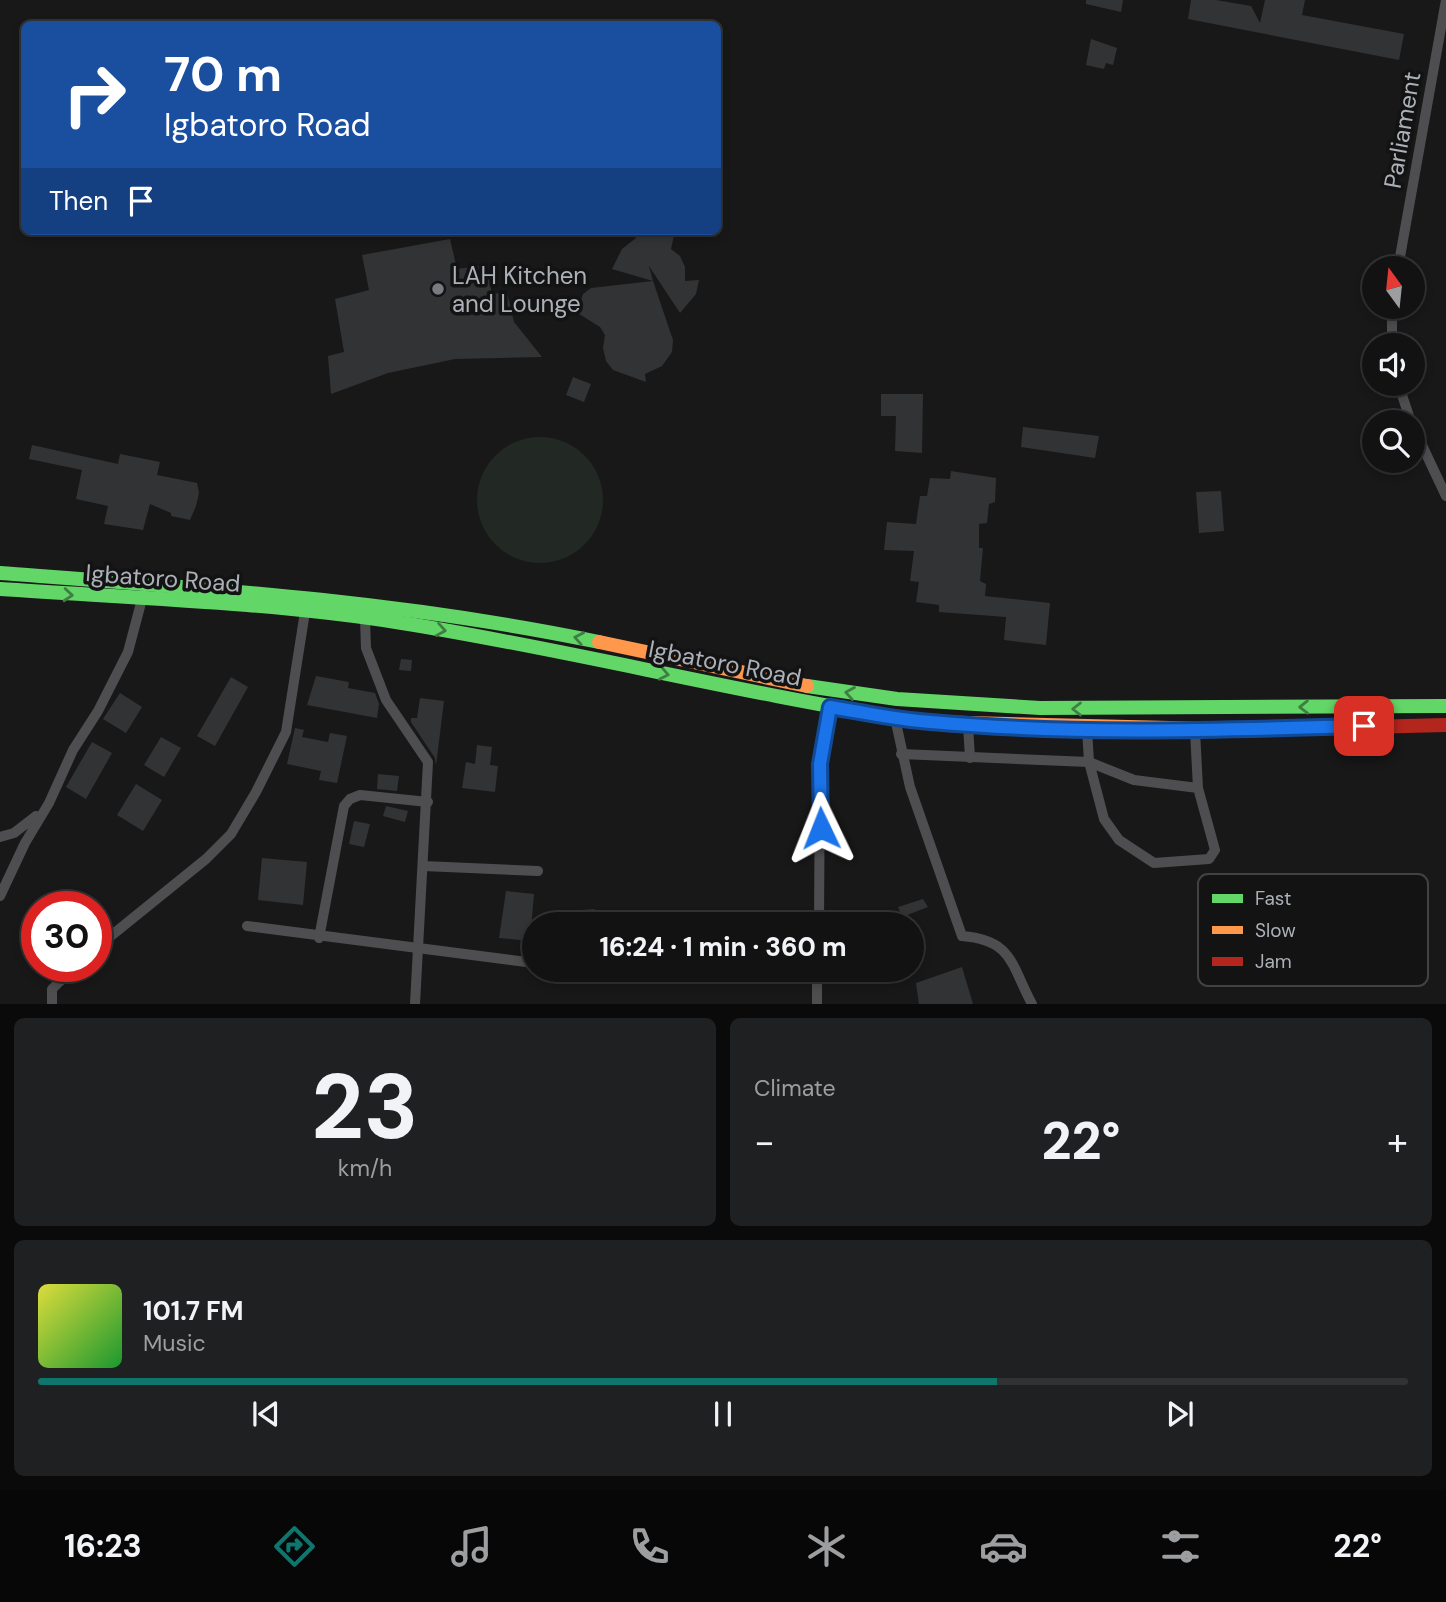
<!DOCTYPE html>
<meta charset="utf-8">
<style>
body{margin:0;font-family:"DM Sans",sans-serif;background:#1f2021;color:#f1f3f6;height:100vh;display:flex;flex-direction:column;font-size:26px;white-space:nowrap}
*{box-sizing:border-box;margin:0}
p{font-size:23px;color:#9c9ea0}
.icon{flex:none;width:38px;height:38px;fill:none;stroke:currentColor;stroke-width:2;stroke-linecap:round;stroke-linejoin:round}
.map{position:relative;height:1004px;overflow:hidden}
.sheet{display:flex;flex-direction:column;gap:14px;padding:14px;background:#0a0a0a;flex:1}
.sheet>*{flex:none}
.banner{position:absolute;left:21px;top:21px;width:700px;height:214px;border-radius:10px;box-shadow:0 4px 10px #0003,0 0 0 2px #313233;background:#1a4fa0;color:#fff;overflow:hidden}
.needle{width:46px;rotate:345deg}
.tools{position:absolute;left:1362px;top:256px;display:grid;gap:14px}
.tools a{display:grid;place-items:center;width:63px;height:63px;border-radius:50%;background:#121213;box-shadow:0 4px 10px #0003,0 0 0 2px #313233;font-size:35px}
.speed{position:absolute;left:21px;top:891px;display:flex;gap:14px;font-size:35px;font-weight:700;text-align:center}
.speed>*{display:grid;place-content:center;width:91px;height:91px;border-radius:50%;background:#121213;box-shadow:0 4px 10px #0003,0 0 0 2px #313233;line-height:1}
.speed .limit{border:10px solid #d22;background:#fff;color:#111}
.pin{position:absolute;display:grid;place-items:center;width:60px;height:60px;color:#fff;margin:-30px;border-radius:14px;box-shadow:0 4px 10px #0006}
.me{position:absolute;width:77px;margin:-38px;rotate:358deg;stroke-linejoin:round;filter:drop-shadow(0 0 5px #0008)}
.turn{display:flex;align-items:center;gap:24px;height:147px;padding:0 28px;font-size:32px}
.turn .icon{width:91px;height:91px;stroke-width:2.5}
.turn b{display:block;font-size:49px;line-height:60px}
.then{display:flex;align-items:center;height:66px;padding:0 28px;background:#0003;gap:14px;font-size:26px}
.big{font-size:52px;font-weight:800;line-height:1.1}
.sheet .card{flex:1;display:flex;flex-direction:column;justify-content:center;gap:10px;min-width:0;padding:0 24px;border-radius:10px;background:#1f2021}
.sheet .dial{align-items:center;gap:0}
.dial b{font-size:91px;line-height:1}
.song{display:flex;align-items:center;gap:21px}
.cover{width:84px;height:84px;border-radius:10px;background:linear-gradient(135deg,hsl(60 70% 55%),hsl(130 70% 35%))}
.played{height:7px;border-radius:4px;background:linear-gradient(90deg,#0f766e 70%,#313233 70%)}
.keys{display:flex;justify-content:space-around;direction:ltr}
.heat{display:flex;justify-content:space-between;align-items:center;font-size:38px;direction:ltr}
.sheet .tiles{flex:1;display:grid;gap:14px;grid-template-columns:1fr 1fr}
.card:last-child{grid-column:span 2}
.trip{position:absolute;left:522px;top:912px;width:402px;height:70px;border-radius:35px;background:#121213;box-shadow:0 4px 10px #0003,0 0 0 2px #313233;font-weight:800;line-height:70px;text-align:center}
.menu{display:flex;height:112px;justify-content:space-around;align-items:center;background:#070708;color:#9c9ea0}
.menu .icon{width:49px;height:49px}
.menu .current{color:#0f766e}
.menu b{font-size:32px;color:#f1f3f6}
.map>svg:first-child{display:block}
.green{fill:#222823}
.building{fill:#323334}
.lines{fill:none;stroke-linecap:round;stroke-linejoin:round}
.street{stroke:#4e4e51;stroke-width:10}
.fast{stroke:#63d668;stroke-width:14}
.slow{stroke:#ff974d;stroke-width:14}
.jam{stroke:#b3261e;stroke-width:14}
.oneway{stroke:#3f7e42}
.route-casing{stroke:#114b97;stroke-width:18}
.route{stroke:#1a73e8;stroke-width:12}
.poi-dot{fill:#787b80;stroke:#131314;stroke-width:2.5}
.labels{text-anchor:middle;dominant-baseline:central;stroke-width:7;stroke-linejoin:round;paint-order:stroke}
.street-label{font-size:24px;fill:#acb0b7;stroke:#131314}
.poi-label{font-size:24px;fill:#acb0b7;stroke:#131314;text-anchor:start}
.key{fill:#131314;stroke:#414245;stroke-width:2}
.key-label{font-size:19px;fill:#acb0b7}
</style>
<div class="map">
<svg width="1446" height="1004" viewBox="0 0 1446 1004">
<rect width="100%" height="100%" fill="#181819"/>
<circle class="green" cx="540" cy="500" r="63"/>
<g class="building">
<path d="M1086,0H1123L1121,12L1086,4Z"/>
<path d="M1191,0H1216L1251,6L1260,23L1265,0H1305L1302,15L1404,34L1399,60L1188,19Z"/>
<path d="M1091,39L1117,48L1113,65L1106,63L1104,69L1086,65Z"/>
<path d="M630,231H675L671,249L680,256L685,267V281L699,280L696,294L680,313L649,266L653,281L612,269L622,249L636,238Z"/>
<path d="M450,239L457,269L486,265L492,294L507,292L514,322L542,357L455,359L388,373L331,394L328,356L344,352L335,299L369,290L362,255Z"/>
<path d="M653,281L673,340L672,352L662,366L645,374L646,382L613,370L606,361L603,348L605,335L600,327L560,302L580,304L583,294L591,288Z"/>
<path d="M573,377L591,384L584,402L566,395Z"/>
<path d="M881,394H923L922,453L895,451L896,416H881Z"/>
<path d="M1023,427L1099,436L1095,458L1021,447Z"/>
<path d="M32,445L118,464L120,454L160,462L157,475L197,483L199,493L196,506L190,520L171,516V513L150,504L143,530L104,524L108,506L76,499L82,470L29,459Z"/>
<path d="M951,471L996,478L995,502L989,504L987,523L979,524V548H983L980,581L986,584L985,596L1050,603L1046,645L1004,640L1006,617L939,612V605L916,602L919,582L910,581L914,551L884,550L887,522L916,524L920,496H927L930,478L950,479Z"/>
<path d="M1221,491L1224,531L1199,533L1196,492Z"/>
<path d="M401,659L412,660L411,671L399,670Z"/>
<path d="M316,676L349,682L348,688L375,693L379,704L377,718L307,705Z"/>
<path d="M231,677L248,687L215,746L197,736Z"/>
<path d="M120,693L142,707L126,733L103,719Z"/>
<path d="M420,698L444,701L436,766L435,758L411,722V718H417Z"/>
<path d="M295,728L304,730L302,737L328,742L330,733L347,736L337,783L319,780L321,771L287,764Z"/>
<path d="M161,737L181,748L164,777L144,765Z"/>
<path d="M92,742L112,753L86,799L66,787Z"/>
<path d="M477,745L492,747L490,765L498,766L495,792L462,788L466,762L475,764Z"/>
<path d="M378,774L399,776L397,791L377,789Z"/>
<path d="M136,784L162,800L143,831L117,815Z"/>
<path d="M386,806L408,811L405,822L383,816Z"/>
<path d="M354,821L370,824L364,847L349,844Z"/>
<path d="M262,858L307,862L303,905L258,900Z"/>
<path d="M506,891L534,894L530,941L499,938Z"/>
<path d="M923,899L928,907L902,917L898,907Z"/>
<path d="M595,909L596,924H582V910Z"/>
<path d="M962,967L973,1004H919L916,983Z"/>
</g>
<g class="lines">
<g class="street">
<path d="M1398,268L1446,0"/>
<path d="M1392,345V306"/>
<path d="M1398,383L1411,422"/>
<path d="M1412,424L1446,496"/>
<path d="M365,619L366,648L386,700L428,762L415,1004"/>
<path d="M895,718L910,787L962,936C1013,940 1011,965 1032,1004"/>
<path d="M968,725L970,758"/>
<path d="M1195,731L1198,788L1215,850L1209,859L1154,863L1119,840L1104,819L1089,762L1134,780L1198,788"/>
<path d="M901,754L1089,762L1087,729"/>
<path d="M0,837L14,833L36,816"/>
<path d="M423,866L538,871"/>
<path d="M0,896L25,843L49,803L73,750L98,711L128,652L146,584"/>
<path d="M819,924L820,763L830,707"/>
<path d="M247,926L534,963"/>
<path d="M319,938L344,806L350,799L360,795L428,802"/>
<path d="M96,948L206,859L231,834L256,792L286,732L305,612"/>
<path d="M52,1004V989L76,966"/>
<path d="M817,1004V970"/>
</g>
<g class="fast">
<path d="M0,573C201,588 402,601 599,642"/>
<path d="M0,589C134,598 269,602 402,623C571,650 738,693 907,719"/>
<path d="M807,686L897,699L1040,708L1446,706"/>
</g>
<g class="slow">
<path d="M599,642L807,686"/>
<path d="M907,719L928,722L1251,730"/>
</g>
<path class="jam" d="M1251,730L1446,725"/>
</g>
<defs><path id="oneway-chevron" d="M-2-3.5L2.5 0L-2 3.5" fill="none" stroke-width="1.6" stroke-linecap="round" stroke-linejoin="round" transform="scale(1.75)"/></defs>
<g class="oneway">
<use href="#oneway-chevron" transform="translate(68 595) rotate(5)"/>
<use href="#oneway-chevron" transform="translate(441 630) rotate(10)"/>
<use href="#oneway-chevron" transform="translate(579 638) rotate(-169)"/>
<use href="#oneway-chevron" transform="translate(664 674) rotate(11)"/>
<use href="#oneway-chevron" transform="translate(850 693) rotate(-170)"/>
<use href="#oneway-chevron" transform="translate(1304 707) rotate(179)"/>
<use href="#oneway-chevron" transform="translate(1077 709) rotate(-180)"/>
</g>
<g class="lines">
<defs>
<path id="route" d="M821,828L820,764L830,707C863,712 897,720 931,722C1074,735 1220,730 1364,726"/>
</defs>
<use href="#route" class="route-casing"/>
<use href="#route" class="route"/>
</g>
<circle class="poi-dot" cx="438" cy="289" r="7"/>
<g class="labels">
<g class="street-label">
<text transform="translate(1402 130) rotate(-80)">Parliament</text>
<text transform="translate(163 578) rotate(4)">Igbatoro Road</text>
<text transform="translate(725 663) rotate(11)">Igbatoro Road</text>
</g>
<g class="poi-label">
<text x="452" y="275">LAH Kitchen<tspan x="452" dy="28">and Lounge</tspan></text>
</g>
</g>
<rect x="1198" y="874" width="230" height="112" rx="10" class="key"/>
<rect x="1212" y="894" width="31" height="9" fill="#63d668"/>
<rect x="1212" y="926" width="31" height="8" fill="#ff974d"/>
<rect x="1212" y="957" width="31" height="9" fill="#b3261e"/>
<g class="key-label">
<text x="1255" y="905">Fast</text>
<text x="1255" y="937">Slow</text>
<text x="1255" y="968">Jam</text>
</g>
</svg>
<div class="tools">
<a><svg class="needle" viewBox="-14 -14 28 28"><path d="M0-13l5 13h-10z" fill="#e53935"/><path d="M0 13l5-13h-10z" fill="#9c9ea0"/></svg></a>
<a><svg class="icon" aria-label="sound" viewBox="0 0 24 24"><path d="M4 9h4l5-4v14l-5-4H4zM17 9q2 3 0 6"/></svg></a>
<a><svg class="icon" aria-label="search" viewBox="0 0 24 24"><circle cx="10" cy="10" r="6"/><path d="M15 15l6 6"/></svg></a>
</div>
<div class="speed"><div class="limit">30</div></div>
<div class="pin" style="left:1364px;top:726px;background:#d93025"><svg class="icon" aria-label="arrive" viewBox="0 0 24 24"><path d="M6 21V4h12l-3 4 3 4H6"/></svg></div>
<svg class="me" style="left:821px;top:828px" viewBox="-20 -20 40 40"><path d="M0-17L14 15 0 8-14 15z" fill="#1a73e8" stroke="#fff" stroke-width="4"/></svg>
<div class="trip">16:24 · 1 min · 360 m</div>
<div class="banner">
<div class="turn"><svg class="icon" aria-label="right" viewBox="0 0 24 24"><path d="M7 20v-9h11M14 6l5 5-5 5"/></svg><div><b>70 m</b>Igbatoro Road</div></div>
<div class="then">Then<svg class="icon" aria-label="arrive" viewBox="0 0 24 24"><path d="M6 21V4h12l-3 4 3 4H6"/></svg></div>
</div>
</div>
<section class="sheet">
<div class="tiles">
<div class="card dial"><b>23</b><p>km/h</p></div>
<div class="card"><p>Climate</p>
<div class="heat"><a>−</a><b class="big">22°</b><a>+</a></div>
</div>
<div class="card">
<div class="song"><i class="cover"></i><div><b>101.7 FM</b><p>Music</p></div></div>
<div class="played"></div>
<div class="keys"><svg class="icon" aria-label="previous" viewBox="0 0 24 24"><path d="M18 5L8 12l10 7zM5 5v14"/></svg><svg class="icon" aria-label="pause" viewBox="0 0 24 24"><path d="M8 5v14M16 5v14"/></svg><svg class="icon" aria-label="next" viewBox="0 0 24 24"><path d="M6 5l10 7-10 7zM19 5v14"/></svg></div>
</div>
</div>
</section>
<nav class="menu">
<b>16:23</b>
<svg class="icon current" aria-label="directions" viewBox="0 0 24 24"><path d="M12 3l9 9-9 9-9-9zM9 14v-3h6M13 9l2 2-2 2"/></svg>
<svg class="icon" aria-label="music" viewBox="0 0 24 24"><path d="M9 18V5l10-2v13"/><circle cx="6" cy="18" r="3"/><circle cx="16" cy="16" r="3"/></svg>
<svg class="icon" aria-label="phone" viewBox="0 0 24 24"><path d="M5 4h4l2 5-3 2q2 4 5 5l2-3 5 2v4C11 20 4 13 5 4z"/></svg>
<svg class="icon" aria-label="climate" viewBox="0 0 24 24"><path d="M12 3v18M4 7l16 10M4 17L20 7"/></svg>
<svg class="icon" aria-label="car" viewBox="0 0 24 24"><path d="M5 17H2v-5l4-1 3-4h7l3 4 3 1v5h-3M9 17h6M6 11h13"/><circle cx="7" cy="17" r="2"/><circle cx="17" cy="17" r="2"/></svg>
<svg class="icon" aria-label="filters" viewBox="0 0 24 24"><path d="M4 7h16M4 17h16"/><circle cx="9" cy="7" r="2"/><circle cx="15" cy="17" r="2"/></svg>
<b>22°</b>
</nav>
